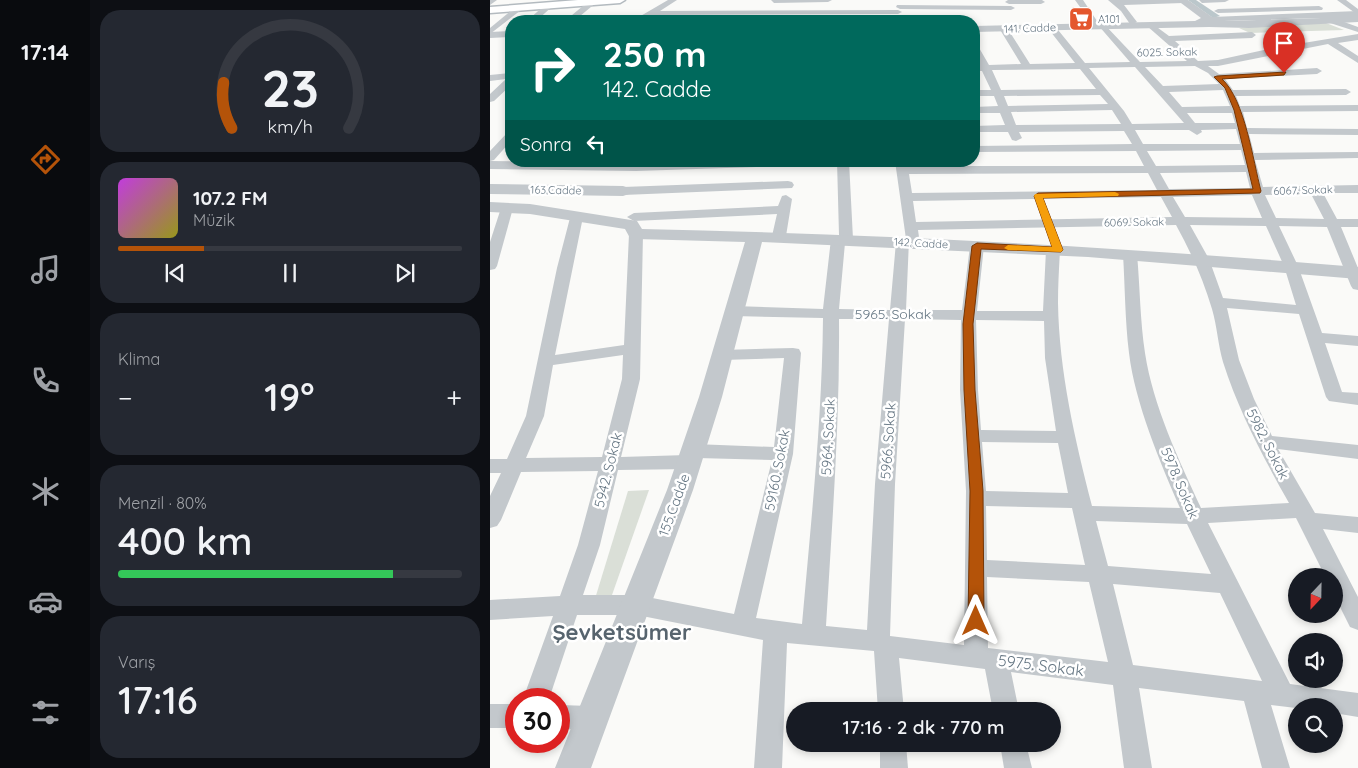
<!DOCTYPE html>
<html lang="tr">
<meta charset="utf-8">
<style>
body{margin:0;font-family:Quicksand,sans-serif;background:#242831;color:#f1f3f6;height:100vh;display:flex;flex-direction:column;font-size:19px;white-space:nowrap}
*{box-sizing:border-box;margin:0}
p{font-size:16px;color:#9ea1a6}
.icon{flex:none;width:28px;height:28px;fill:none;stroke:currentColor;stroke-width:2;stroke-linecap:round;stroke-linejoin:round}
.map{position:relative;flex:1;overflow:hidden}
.panel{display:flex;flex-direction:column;gap:10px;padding:10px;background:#0d0f14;width:400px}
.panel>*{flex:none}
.top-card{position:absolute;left:15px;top:15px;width:475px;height:152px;border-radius:20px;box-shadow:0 2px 8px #0003;background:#00695c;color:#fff;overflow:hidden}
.needle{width:32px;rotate:202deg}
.tools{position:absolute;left:798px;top:568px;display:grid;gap:10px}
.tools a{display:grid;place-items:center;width:55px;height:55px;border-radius:50%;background:#171b24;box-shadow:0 2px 8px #0003;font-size:25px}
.speed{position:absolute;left:15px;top:688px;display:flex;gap:10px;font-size:25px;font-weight:700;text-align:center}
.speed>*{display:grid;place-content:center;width:65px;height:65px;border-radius:50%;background:#171b24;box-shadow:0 2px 8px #0003;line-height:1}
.speed .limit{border:8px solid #d22;background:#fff;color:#111}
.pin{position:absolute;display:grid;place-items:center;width:42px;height:42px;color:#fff;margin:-51px -21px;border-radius:50% 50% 50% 0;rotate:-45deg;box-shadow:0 0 5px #0007}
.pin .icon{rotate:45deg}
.me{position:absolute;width:55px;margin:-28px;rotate:0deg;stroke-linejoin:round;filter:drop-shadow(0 0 4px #0008)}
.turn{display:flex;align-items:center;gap:18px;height:105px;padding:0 15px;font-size:22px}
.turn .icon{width:65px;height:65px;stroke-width:2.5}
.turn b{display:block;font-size:35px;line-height:42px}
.then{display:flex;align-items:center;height:48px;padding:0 15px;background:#0003;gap:10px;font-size:19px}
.big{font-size:38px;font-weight:600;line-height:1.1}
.panel .widget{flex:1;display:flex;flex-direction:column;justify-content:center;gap:8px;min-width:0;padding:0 18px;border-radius:20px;background:#242831}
.panel .dial{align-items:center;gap:0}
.dial svg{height:130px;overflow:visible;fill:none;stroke:#363941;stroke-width:7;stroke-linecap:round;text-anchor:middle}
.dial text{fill:#f1f3f6;stroke:none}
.song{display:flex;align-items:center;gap:15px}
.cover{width:60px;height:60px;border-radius:8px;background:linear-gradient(135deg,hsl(290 70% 55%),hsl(60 70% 35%))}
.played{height:5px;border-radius:2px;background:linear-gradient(90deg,#b45309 25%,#363941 25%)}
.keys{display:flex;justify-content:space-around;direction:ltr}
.heat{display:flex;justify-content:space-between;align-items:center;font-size:28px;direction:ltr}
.charge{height:8px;border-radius:4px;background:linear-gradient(90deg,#34c759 80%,#363941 0)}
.trip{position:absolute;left:296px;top:702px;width:275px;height:50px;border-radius:25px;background:#171b24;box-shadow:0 2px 8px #0003;font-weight:600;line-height:50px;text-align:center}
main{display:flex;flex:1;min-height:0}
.menu{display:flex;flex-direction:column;width:90px;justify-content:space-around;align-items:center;background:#090b0e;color:#9ea1a6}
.menu .icon{width:35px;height:35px}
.menu .current{color:#b45309}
.menu b{font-size:22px;color:#f1f3f6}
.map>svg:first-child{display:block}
.green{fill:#dadfd7}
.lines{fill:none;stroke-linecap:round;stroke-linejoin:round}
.canal{fill:#bbc7cb;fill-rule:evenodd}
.secondary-casing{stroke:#b3babf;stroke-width:3}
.minor{fill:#c3c8cc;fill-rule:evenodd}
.tertiary{fill:#c3c8cc;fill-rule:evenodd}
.secondary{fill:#fff;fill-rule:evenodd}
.route{fill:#b45309;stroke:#753606}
.slow{fill:#f59e0b}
.labels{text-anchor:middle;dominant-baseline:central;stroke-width:5;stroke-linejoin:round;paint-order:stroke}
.far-poi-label{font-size:11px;fill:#657683;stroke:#fff;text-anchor:start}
.far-street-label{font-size:11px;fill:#657683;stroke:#fff}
.street-label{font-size:14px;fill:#657683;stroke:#fff}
.near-street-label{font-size:16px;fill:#657683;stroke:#fff}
.near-district-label{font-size:22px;font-weight:bold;fill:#57646e;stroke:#fff}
</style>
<main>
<nav class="menu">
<b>17:14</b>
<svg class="icon current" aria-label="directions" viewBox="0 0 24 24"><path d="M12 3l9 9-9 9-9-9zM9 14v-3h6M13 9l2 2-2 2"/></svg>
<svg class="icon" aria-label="music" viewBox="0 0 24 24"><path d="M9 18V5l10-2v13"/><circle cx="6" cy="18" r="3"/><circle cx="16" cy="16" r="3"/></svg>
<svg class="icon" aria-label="phone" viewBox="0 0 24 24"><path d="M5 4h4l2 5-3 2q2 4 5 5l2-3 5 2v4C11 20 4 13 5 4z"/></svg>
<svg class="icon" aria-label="climate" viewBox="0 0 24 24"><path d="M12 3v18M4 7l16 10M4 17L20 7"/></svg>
<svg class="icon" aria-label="car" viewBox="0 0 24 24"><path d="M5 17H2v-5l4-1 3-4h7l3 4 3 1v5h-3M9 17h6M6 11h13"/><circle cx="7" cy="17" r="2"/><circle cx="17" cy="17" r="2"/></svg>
<svg class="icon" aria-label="filters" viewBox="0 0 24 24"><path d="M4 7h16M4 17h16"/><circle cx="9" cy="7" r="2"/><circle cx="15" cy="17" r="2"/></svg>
</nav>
<section class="panel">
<div class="widget dial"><svg viewBox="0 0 100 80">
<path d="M14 69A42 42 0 1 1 86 69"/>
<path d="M14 69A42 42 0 0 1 9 41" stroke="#b45309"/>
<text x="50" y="56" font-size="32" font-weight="700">23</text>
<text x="50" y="72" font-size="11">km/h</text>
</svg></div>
<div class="widget">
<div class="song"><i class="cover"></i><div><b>107.2 FM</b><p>Müzik</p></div></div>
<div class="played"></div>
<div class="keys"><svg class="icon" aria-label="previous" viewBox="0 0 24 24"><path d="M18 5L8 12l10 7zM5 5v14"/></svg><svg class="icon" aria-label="pause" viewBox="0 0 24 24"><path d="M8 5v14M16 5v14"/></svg><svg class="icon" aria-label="next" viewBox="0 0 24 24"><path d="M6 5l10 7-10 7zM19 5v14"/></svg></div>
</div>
<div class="widget"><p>Klima</p>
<div class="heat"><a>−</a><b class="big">19°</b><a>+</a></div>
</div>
<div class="widget"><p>Menzil · 80%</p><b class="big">400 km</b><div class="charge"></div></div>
<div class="widget"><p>Varış</p><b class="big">17:16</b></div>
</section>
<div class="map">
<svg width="868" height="768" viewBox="0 0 868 768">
<rect width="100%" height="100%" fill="#fafaf8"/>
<g class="green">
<path d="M836,23L854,30L760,33L749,28Z"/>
<path d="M159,490L122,595L104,602L138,491Z"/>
</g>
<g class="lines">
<path class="canal" d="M698,0H706L730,16L723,18Z"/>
<defs>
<path id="secondary" d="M88,0H135L130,3L0,13V7Z"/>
</defs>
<use href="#secondary" class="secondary-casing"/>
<g class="minor">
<path d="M0,0H7L0,5Z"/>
<path d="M100,0L107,2L84,21H75Z"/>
<path d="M178,0H187L170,11L408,10L412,12L408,14L162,15L151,21H142Z"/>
<path d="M281,0H342L338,2L284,3Z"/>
<path d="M518,0H552L555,2L551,4H519L515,2Z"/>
<path d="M585,0H593L609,24H614L650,62L697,61L657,26L656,24L660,22L679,36L762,32L766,35L762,38L685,41L708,61L728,60L783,48L868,34V40L848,43L868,56V63L838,44L728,66H718L729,74L827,68L832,71L827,74L735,79L743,90L856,89L861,92L856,95L746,96L750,106L868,105V111L753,112L757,128L868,129V135L759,134L764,153L868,152V158L765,160L773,187L868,185V193H833L847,219H868V227H851L868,268V290L863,289L861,286L837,227L789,226L808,266L832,333L868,336V346L835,343L852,392L868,393V405L839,401L836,397L809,314L737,308L749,360L764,399L782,436L868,445V459L788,449L825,513L868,517V533L833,529L868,597V630L860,627L844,595V576H835L806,518L718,523L800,684L868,693V717L844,713V706H806V708L781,705L800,768H772L754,701L649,688L662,768H634L623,685L521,672L529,711H503L495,669L409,658L414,711H388L384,651L297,643L292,768H264L273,640L147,615H87L59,699H33L63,616L0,620V600L70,596L88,545L108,471L31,472L11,520L7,526L0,528V496L11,473H0V459H17L36,416L67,268L81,214H91L93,217L65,355L134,345L139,234L146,230L153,234L150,379L131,457L197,455L194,451L197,446L204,444L284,447L294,358L232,360L226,359L224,355L226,351L232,350L303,348L309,349L311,353L303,454L266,618L312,624C321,522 332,421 333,318L244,316L238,314L236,311L238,308L244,306L333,309L341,239L343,236L349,235L347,161H359L363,239L361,242L355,243L349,309L400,310L406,242L408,239H416L405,161H417L418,166H654L646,151L484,152V146L642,144L634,131L529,132L532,138L526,141L522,140L518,132H484V126L515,125L510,113H484V107L508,106L504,96H484V90H501L492,71H484V65H489L484,54V43L488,46L499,65L531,64L509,28L510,26H516L540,64L585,63L557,27L561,25H564L595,63L640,62L608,25H603ZM705,66L718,73L729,84L673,86L655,67ZM645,67L694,123L642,124L634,111L599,68ZM590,69L606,89L511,90L502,70ZM733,90L740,106L692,107L679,92ZM610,95L618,104L518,106L514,96ZM622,110L631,124L526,125L521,112ZM697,113H742L745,123H705ZM746,129L750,144H653L645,130H699L707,135L712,132L711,130ZM751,150L755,165L666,166L657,151ZM756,172L760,188L679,189L670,173ZM658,173L667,190L422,193L419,174ZM821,194L834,219L786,218L775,195ZM762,195L772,218L695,217L683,197ZM671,197L682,217L426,222L423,201ZM686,225C701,252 713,279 722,309C727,326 728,345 733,362C749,412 773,457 799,503L711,508C689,460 663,406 655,353C650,321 650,287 647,254L645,251H635L633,254C635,287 635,320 639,353C645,403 670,462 690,508L602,506C585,440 569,371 568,303C568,286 569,268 570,250L568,247H558L556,250L553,311H487L494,246L487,242L480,246L472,310H416L419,240H427L429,237L428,230ZM700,225L776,226L794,266L806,305L733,298L719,259ZM349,319H399L385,484L377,630L336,626C342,524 350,421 349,319ZM415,319L471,320L470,390L476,491L474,645L400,636L405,484ZM486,320L554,321L555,358L566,431L491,430L488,390ZM133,355L132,379L112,457L36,458L54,416L63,365ZM492,442L568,443L578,493L496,491ZM207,458L282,460L244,614L147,595H93L110,545L128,470L200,469L207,467L210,462ZM496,506L582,508L595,565L497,560ZM606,521L697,524L721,574L618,566ZM497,577L599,582L618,662L498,648ZM623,584L730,593L772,681L643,665Z"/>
<path d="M618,0H696L697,1L693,3L634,5L647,22L643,24H640L631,11Z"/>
<path d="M709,0H739L735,2L712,3Z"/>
<path d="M847,0H856L868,9V15Z"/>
<path d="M57,3L64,5L46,21H37Z"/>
<path d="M28,5L35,7L0,34V28Z"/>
<path d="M407,5L521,6L525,8L521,10L410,9L406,7Z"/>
<path d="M829,6L833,8L832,10L728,13L724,11L728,9Z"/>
<path d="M837,18H843L868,27V32L837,22Z"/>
<path d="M21,73V85L4,101L0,102V94L16,79L0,81V75Z"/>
<path d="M21,132V141L4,160L0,161L146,163L328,161L322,165L146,171L0,169V151L17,133Z"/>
<path d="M298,181L302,182L304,185L302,188L133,195L127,191L133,187Z"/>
<path d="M296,195L302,199L296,236L289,240L282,236L287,214L144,221L137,217L144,213L288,206L292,196Z"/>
<path d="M17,204L23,208L7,266L5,269L0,270V242L11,208Z"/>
<rect x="0" y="704" width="26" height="24"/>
<path d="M69,705L101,706L110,709L114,718L110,727L101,730L69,729Z"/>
<path d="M390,744H416L418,768H390Z"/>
<path d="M510,744H536L542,768H514Z"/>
</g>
<g class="tertiary">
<path d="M687,0H698L722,17L868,11V22L759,28L719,27L484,32V26L705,21L711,18ZM831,18L734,21H737Z"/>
<path d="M21,31V37L0,38V32Z"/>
<path d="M0,184L133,186L139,188L141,191L139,194L133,196L0,194Z"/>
<path d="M0,202L40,204L141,220L147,221L152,229C391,234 630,247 868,267V279L598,257L272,242L232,397L203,490L101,768H65L177,490L209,397L255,242L146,239L140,238L135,229L40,214L0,212Z"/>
</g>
<use href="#secondary" class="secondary"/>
</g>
<path class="route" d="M796,72L794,75L732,79C755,100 763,161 771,191L770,193L553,198L573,250L571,252L491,249L483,324L485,390L493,491L494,621L491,626L486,628L481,626L478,621L480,491L474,390L473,324L482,246L487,243L562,247L544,196L548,193L763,189L744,110L735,88L724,77L727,76Z"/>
<path class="slow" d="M625,192L629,194L628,196L553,198L573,250L571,252L518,250L514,248L518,245L562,247L544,196L545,194Z"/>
<defs>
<symbol id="supermarket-square" viewBox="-11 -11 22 22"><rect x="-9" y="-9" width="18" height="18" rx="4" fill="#e4572e" stroke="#fff"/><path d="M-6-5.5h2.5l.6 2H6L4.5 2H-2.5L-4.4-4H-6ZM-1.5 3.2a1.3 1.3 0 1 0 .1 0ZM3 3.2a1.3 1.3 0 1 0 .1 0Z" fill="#fff"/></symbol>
</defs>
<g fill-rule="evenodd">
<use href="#supermarket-square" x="577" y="5" width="28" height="28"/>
</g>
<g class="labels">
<g class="far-poi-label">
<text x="608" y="19">A101</text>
</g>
<g class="far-street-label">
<text transform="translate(540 28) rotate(-2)">141. Cadde</text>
<text transform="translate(677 52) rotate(-1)">6025. Sokak</text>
<text transform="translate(66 190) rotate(1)">163.Cadde</text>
<text transform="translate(813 190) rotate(-2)">6067. Sokak</text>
<text transform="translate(644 222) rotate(-1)">6069. Sokak</text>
<text transform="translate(431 243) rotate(3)">142. Cadde</text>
</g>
<g class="street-label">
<text x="403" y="314">5965. Sokak</text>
<text transform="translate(338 437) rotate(-87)">5964. Sokak</text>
<text transform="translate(398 441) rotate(-86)">5966. Sokak</text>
<text transform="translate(778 444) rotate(63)">5982. Sokak</text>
<text transform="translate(118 470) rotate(-76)">5942. Sokak</text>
<text transform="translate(287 470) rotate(-79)">59160. Sokak</text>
<text transform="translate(690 483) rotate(67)">5978. Sokak</text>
<text transform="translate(184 505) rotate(-70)">155.Cadde</text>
</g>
<g class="near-street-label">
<text transform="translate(551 665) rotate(7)">5975. Sokak</text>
</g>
<g class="near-district-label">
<text x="132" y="632">Şevketsümer</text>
</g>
</g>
</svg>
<div class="tools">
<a><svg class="needle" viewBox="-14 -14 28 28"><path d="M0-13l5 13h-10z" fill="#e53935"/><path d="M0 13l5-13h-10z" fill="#9ea1a6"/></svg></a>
<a><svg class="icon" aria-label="sound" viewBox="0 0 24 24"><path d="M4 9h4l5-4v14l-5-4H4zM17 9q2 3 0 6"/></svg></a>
<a><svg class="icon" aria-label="search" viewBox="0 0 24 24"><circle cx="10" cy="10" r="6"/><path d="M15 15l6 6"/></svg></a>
</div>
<div class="speed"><div class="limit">30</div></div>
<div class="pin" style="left:794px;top:73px;background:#d93025"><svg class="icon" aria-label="arrive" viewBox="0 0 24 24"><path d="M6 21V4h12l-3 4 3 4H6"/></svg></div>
<svg class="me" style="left:486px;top:621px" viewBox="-20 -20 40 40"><path d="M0-17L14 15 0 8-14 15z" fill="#b45309" stroke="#fff" stroke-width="4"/></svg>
<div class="trip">17:16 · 2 dk · 770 m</div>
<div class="top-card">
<div class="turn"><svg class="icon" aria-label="right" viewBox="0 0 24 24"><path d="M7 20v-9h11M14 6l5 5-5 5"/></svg><div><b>250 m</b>142. Cadde</div></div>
<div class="then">Sonra<svg class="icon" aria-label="left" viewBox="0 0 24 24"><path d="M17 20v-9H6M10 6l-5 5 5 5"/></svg></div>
</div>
</div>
</main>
